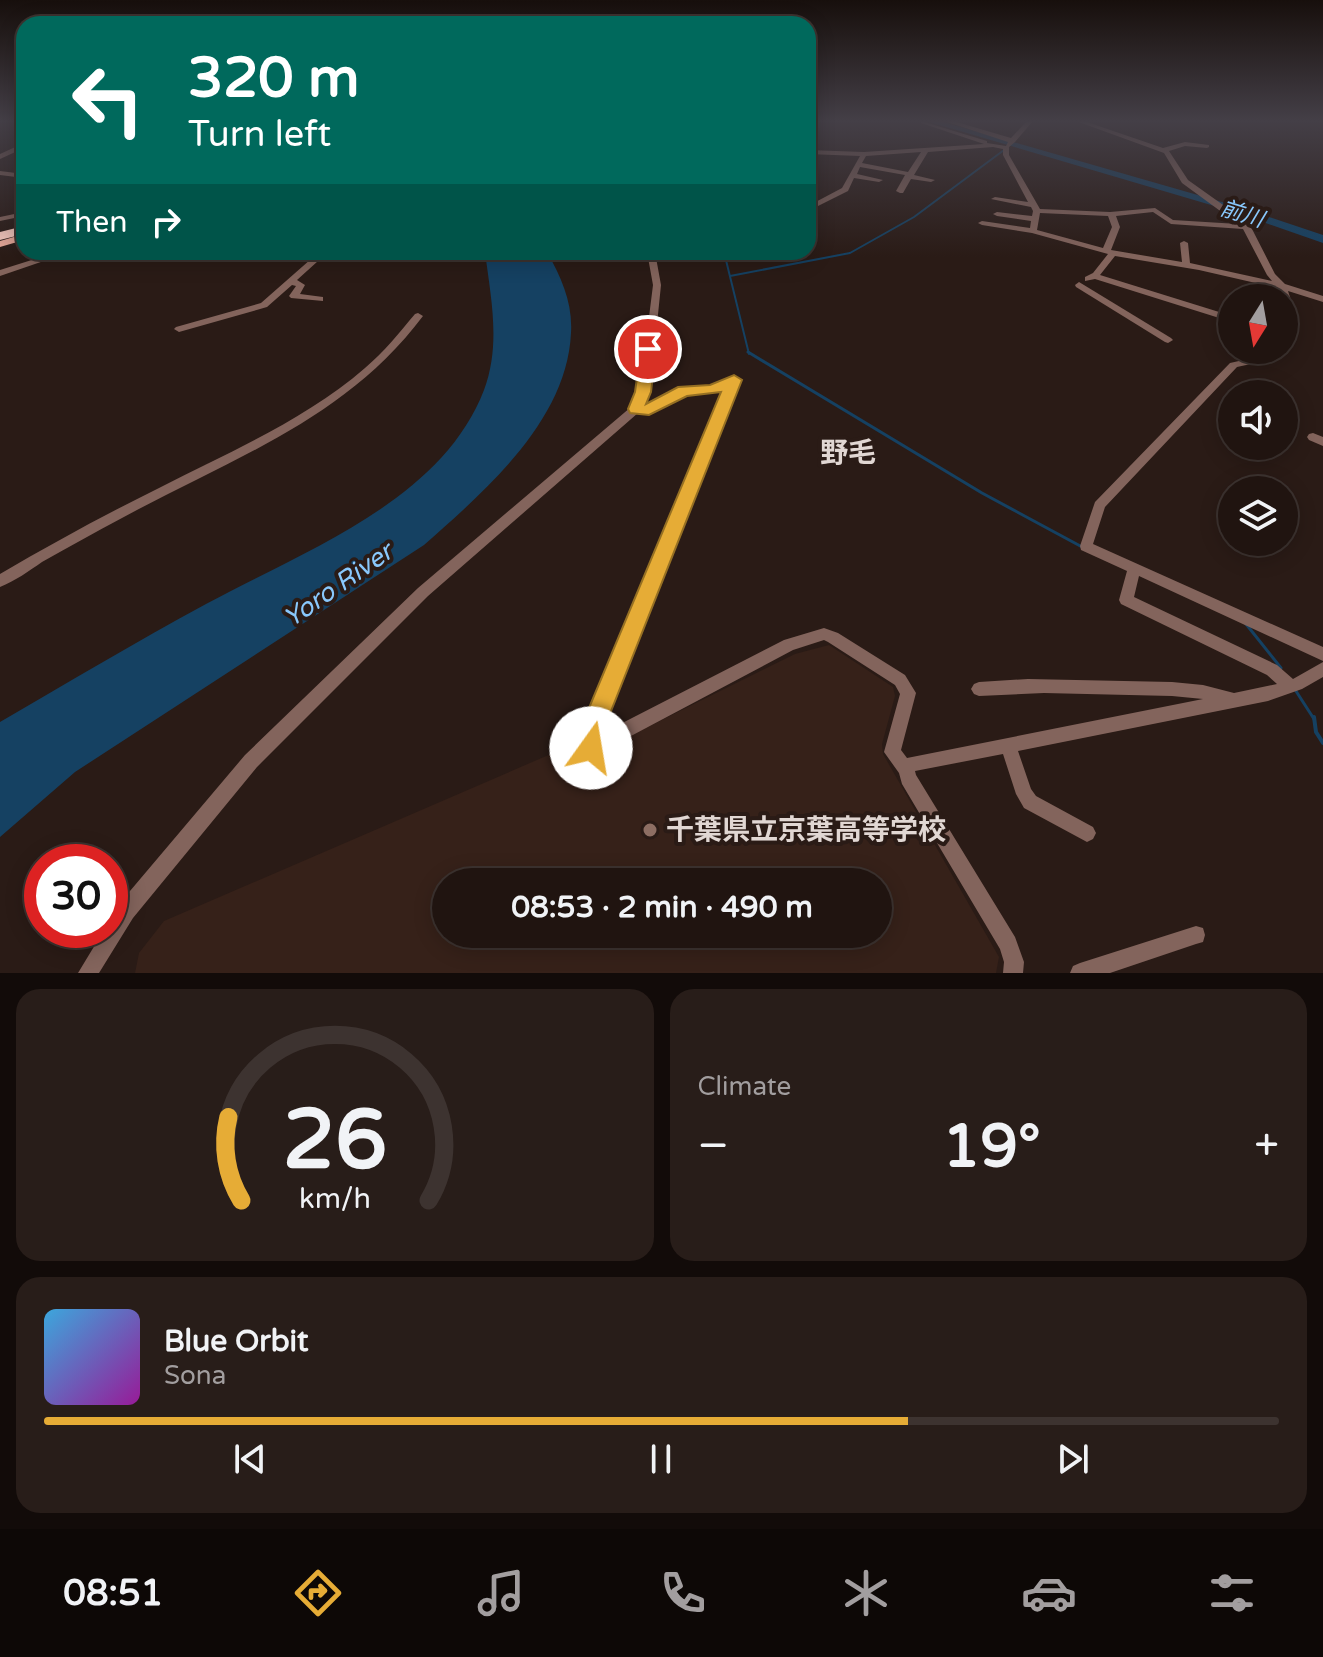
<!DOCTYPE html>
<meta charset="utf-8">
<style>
body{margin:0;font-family:"Varela Round","Noto Sans JP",sans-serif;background:#281d19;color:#f1f3f6;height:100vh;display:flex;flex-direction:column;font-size:30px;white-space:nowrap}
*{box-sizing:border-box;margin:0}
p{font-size:26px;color:#a29e9f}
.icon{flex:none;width:44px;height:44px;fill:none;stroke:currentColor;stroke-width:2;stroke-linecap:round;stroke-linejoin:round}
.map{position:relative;height:973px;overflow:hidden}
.drawer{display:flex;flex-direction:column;gap:16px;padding:16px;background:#120b09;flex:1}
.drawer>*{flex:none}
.banner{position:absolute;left:16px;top:16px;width:800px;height:244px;border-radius:24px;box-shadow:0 4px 20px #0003,0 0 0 2px #3d3330;background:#00695c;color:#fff;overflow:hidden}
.needle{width:52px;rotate:191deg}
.buttons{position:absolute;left:1218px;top:284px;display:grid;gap:16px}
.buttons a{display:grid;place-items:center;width:80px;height:80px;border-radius:50%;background:#201410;box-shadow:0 4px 20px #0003,0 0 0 2px #3d3330;font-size:40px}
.speed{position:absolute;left:24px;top:844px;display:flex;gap:16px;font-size:40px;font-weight:700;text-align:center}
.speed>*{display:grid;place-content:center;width:104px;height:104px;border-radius:50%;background:#201410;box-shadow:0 4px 20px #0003,0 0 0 2px #3d3330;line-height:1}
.speed .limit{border:12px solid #d22;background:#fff;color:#111}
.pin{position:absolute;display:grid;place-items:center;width:68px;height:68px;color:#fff;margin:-34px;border:4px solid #fff;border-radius:50%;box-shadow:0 2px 8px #0007}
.me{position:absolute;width:88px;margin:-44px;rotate:13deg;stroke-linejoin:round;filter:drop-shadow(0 0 6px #0008)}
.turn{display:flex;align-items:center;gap:28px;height:168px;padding:0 40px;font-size:36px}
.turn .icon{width:104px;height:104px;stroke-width:2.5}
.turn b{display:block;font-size:56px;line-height:68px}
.then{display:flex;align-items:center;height:76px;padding:0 40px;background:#0003;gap:16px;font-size:30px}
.big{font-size:60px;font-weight:800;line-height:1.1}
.drawer .widget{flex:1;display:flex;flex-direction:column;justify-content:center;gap:12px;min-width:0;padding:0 28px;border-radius:24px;background:#281d19}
.drawer .dial{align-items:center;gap:0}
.dial svg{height:208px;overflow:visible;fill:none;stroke:#3d3330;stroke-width:7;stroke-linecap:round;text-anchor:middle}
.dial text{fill:#f1f3f6;stroke:none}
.song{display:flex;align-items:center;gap:24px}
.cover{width:96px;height:96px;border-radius:12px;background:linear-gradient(135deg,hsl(200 70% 55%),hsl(300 70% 35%))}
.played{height:8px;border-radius:4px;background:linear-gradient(90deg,#e6ac36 70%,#3d3330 70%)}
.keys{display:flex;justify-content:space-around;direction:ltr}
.heat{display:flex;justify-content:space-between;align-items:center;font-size:44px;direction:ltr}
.drawer .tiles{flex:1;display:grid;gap:16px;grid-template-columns:1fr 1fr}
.widget:last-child{grid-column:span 2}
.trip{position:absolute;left:432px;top:868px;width:460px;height:80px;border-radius:40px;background:#201410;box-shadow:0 4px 20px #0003,0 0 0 2px #3d3330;font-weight:800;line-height:80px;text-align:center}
.tab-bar{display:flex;height:128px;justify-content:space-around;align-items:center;background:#0d0806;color:#a29e9f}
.tab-bar .icon{width:56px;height:56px}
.tab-bar .selected{color:#e6ac36}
.tab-bar b{font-size:36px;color:#f1f3f6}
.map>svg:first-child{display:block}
.built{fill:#362119;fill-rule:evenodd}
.water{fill:#154162}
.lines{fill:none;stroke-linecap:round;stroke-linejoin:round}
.stream-far2{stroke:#154162;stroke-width:2}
.stream-far1{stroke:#154162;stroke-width:3}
.stream{stroke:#154162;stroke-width:4}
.river{fill:#154162;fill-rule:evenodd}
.minor{fill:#83645c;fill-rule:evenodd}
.major{fill:#e9a999;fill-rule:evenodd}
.highway{fill:#fdcec2;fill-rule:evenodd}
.route{fill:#e6ac36;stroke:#967023;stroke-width:2}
.education-dot{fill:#8d6e63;stroke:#2a1b16;stroke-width:3}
.labels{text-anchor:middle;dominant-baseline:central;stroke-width:8;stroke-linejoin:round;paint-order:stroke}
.far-water-label{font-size:22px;font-style:italic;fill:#89c8fc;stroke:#2a1b16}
.water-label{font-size:26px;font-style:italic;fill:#89c8fc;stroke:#2a1b16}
.quarter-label{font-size:28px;font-weight:bold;fill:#e1d7d3;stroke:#2a1b16}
.near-poi-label{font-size:28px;font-weight:bold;fill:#e1d7d3;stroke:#2a1b16;text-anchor:start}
</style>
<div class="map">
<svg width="1323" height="973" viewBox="0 0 1323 973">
<rect width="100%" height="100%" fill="#2a1b16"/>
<path class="built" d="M829,645L893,687L895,696L882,744L883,754L999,957L996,973H135L139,953L164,921L574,744L579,761L795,654ZM446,882H878V934H446Z"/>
<path class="water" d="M485,252H547C561,277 573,303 571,333C567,421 485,491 424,545L75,772L0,837V722C69,682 136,642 206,604C303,551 441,502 484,390C501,344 491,299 485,252Z"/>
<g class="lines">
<g class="stream-far2">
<path d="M724,252L749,354"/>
<path d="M730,276L850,253L914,217L1004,150"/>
</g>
<g class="stream-far1">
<path d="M748,352L982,493L1084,548"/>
<path d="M1246,624L1281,668"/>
<path d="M1294,688L1314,719"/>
</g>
<path class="stream" d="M1314,717L1316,732L1323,743"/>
<path class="river" d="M926,121H940L1236,206L1323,235V243L1228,210Z"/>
<g class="minor">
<path d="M921,121L987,141V143L1006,146L1008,142L944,121H953L1011,138L1027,121H1033L1015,142L1009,147V155L1040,209L1110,212L1155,208L1173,220L1238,224L1182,183L1164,153L1076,121H1084L1163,148L1185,142L1209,145V147L1207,148L1185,146L1169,151L1188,180L1240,217L1252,229L1275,274L1285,284L1323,296V302L1288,291L1292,303L1284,307V298H1281L1278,288L1199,270L1115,256L1100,275L1232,316V322L1095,279L1085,281V277L1093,273L1108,254L1032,233L982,225L978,223L982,221L1030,228L1031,221L997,216L993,214L997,212L1032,216L1033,211L1031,207L991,199L995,197L1028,202L1003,155V149L993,147L928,152L914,175L935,180L931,182L911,179L903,193H900L896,191L905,175L860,167L857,174L883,180L879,182L854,178L848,191L808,211V206L842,188L860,156L808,154V150L864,152L984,144L921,123ZM921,152L908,172L862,163L866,156ZM1153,212L1171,224L1243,229L1267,275L1272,281L1190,263L1188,243L1184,241L1180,243L1182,262L1111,250L1120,227L1116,216ZM1040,213L1108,216L1112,227L1103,248L1037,230Z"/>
<path d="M24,143V148L0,159V154Z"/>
<path d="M0,171L24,174V178L0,175Z"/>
<path d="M24,212V216L0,221V217Z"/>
<path d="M57,252H70L0,276V270Z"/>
<path d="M319,252H328L297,280L305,285L300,294L323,297V301L291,298L289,296L296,286L292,285L267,307L179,332L174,329L176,327L261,303Z"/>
<path d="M647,252H655L661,285L652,373L642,406H647L680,389L710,387L734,377L739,380L597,736L784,640L824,628L838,633L905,675L916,693L901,750L907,758L1203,699L1172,696L1044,693L979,696L974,694L971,689L974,684L979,682L1028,679L1172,682L1203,685L1234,693L1277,684L1267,675L1121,604L1119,600L1127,571L1081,550L1080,546L1095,502L1230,363L1261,356L1265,350H1275L1269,360L1237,367L1105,507L1093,544L1323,647V661L1139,576L1134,597L1277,665L1293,679L1323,662V677L1302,689L1268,701L1018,751L1031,789L1036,796L1093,827L1096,833L1093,839L1087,842L1024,808L1016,794L1003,754L915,771L916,775L1015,937L1024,962L1023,973H1003L1004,962L1000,949L902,784L899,773L884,752L900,694L895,685L828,642L824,640L793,650L597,754L591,756L585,754L580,739L726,388C711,395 701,391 687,394C668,399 660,414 638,413L428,596L257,767L133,918L99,973H78L104,930H110V920L119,904L245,755L418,588L631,407L642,373L653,285Z"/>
<path d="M1079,282L1171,338L1173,340L1168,343L1165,342L1076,287L1075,285Z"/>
<path d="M418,313L423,316C345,420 232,458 122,518C95,532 69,547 42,562C29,571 15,581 0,587V574C53,543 106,514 161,487C231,451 305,420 365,368C384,352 399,333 415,314Z"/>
<path d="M1313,433L1323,437V446L1309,440L1307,437L1309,434Z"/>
<path d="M1196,926L1203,928L1205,935L1203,942L1196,944L1110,973H1070L1073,966L1080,963Z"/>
</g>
<path class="major" d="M24,234V240L0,247V241Z"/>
<path class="highway" d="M24,226V234L0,240V232Z"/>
</g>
<linearGradient id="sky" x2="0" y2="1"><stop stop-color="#170f0c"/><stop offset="0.47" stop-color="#443f47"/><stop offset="1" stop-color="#443f47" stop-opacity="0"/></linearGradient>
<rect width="1323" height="257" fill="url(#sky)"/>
<path class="route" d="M648,345L656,349L651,392L646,404L678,387L710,385L734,375L742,380L600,739L603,748L600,756L591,760L583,756L576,739L721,392L687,396L649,415L630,413L628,409L635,392L641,349Z"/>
<circle class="education-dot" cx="650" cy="830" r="8"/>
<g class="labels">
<g class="far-water-label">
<text transform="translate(1242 214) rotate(17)">前川</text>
</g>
<g class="water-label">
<text transform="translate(338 585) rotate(-35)">Yoro River</text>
</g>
<g class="quarter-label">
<text x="848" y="453">野毛</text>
</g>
<g class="near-poi-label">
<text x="666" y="830">千葉県立京葉高等学校</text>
</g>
</g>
</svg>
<div class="buttons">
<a><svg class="needle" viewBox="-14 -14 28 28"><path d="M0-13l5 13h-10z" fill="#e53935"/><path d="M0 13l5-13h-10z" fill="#a29e9f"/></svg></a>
<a><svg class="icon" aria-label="sound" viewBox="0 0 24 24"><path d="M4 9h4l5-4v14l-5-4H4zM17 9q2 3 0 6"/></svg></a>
<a><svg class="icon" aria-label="layers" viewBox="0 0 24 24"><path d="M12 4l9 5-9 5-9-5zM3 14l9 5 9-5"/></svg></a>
</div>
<div class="speed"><div class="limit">30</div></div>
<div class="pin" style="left:648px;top:349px;background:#d93025"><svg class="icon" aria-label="arrive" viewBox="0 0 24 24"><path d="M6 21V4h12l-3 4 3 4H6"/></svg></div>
<svg class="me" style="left:591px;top:748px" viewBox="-20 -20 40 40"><circle r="19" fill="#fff"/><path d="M0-13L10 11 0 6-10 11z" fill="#e6ac36"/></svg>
<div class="trip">08:53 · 2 min · 490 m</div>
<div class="banner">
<div class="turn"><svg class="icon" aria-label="left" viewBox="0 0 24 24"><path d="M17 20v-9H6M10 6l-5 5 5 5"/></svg><div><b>320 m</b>Turn left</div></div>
<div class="then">Then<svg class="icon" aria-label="right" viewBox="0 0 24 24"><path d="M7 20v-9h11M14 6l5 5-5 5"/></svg></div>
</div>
</div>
<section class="drawer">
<div class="tiles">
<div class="widget dial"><svg viewBox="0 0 100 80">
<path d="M14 69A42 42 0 1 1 86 69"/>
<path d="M14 69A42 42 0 0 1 9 37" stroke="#e6ac36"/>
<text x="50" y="56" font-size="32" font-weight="700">26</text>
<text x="50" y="72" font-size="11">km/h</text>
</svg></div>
<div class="widget"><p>Climate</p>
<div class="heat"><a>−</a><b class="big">19°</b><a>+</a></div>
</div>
<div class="widget">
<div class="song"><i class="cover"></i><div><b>Blue Orbit</b><p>Sona</p></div></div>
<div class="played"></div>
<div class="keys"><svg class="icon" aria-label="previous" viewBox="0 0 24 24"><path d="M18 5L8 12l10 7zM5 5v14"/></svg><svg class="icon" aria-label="pause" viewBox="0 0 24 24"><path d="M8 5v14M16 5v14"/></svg><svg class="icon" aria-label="next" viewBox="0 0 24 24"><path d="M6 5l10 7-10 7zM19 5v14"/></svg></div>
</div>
</div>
</section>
<nav class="tab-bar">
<b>08:51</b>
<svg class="icon selected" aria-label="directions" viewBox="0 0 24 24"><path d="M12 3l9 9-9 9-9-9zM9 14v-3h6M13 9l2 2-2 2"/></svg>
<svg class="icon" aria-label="music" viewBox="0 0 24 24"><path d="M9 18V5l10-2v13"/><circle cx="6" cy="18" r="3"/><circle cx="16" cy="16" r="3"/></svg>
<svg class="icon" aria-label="phone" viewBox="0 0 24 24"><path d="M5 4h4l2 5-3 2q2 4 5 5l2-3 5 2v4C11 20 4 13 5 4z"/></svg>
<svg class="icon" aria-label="climate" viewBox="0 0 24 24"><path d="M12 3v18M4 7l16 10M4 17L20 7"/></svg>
<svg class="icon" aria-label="car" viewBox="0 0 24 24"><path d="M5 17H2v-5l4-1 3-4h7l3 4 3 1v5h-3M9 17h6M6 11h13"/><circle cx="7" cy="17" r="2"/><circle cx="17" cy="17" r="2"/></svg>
<svg class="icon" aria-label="filters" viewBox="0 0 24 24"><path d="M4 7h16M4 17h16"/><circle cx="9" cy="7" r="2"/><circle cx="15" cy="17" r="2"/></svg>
</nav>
